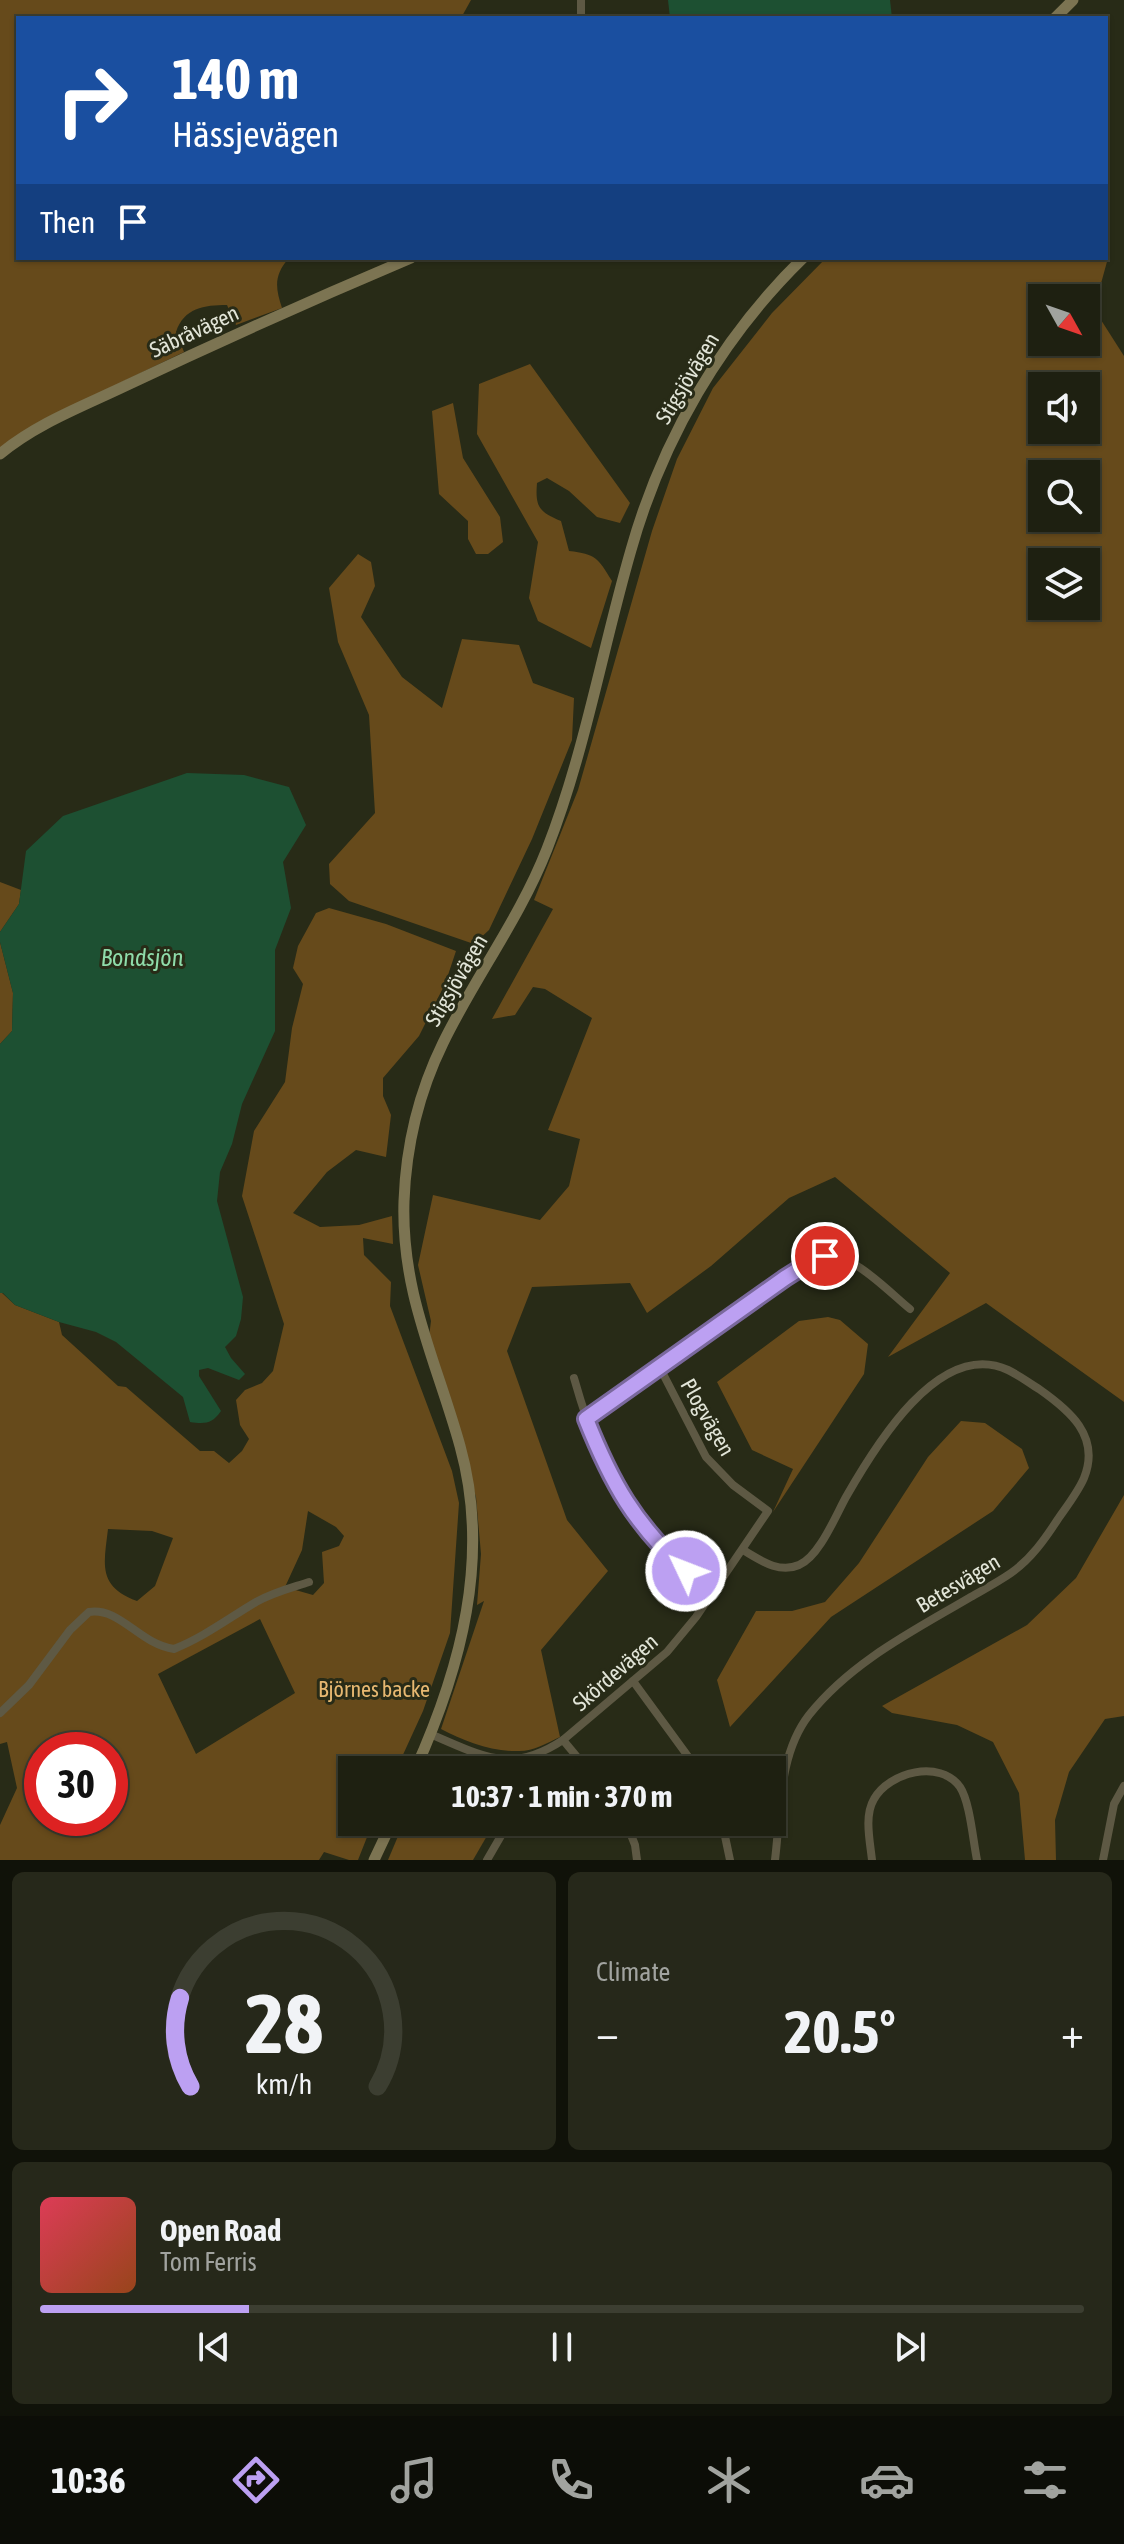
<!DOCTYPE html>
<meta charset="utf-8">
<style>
body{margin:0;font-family:"Asap Condensed",sans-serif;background:#26281a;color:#f1f3f6;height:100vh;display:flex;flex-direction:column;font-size:30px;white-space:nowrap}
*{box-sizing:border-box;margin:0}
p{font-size:26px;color:#a1a39f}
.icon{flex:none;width:44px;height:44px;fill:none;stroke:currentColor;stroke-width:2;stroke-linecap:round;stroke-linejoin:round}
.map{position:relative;height:1860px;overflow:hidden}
.details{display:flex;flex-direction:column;gap:12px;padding:12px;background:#101209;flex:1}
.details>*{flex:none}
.hud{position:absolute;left:16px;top:16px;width:1092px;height:244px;border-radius:0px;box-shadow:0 2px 6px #0004,0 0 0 2px #3c3e31;background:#1a4fa0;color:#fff;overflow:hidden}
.needle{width:52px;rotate:130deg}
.fabs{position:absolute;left:1028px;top:284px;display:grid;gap:16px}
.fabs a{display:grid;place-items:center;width:72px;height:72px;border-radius:0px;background:#1e2011;box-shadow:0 2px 6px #0004,0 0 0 2px #3c3e31;font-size:40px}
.speed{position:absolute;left:24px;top:1732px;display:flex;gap:16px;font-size:40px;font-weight:700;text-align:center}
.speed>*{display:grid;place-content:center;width:104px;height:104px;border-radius:50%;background:#1e2011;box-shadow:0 2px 6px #0004,0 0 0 2px #3c3e31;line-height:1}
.speed .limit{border:12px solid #d22;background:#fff;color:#111}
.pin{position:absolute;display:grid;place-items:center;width:68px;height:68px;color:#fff;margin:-34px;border:4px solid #fff;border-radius:50%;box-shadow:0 2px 8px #0007}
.me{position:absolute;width:88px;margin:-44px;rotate:313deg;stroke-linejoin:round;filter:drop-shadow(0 0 6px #0008)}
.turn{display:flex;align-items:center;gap:28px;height:168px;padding:0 24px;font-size:36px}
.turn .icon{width:104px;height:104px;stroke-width:2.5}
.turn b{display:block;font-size:56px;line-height:68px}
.then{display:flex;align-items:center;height:76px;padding:0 24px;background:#0003;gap:16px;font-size:30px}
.big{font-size:60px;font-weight:700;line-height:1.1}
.details .widget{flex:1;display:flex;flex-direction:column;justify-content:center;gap:12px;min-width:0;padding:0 28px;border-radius:12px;background:#26281a}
.details .dial{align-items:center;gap:0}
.dial svg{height:208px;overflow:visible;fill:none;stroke:#3c3e31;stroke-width:7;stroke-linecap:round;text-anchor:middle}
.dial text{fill:#f1f3f6;stroke:none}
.song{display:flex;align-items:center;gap:24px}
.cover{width:96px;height:96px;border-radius:12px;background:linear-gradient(135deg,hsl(350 70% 55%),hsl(20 70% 35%))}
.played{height:8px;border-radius:4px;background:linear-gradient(90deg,#bca0f2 20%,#3c3e31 20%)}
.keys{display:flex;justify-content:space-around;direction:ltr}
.heat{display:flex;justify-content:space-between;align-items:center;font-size:44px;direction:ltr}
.details .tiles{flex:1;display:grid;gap:12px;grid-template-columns:1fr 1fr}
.widget:last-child{grid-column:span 2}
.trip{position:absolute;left:338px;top:1756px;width:448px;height:80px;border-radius:0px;background:#1e2011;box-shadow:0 2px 6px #0004,0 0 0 2px #3c3e31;font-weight:700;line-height:80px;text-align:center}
.tabs{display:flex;height:128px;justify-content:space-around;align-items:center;background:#0c0d07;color:#a1a39f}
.tabs .icon{width:56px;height:56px}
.tabs .selected{color:#bca0f2}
.tabs b{font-size:36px;color:#f1f3f6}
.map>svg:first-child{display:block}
.green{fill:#664a1b;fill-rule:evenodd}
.water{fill:#1d5032}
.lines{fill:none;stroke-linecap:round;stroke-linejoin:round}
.street{stroke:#5e5944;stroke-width:8}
.secondary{stroke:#7c7452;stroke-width:11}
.route-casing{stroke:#7a689d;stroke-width:20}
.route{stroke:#bca0f2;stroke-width:14}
.labels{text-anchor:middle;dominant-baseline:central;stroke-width:6;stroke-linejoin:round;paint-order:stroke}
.street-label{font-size:22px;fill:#e2e5d8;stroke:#282b17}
.park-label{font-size:22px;fill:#e7b871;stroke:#282b17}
.water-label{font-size:24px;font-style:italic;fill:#8fdcaa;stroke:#282b17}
</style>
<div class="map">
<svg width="1124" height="1860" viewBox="0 0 1124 1860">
<rect width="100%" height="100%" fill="#282b17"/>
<g class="green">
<path d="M0,0H471L461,18H18V258H289C274,275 275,287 282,308L236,325L227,305C204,305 184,308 176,332L184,352L35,424L0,450Z"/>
<path d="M1106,256L1108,258L1094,309L1124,356V1402L986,1303L888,1357L950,1273L835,1177L789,1198L711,1266L647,1313L630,1283L532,1287L507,1351L567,1520L608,1571L541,1650L560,1737C547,1743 534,1751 519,1751C492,1752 464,1741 441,1729L484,1601L477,1605L481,1554L476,1497L429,1337L431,1321L418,1265L433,1195L540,1220L569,1186L580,1139L548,1130L592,1018L545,989L533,987L515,1015L492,1019L553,909L534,900L578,790L652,531L677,459L713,388L772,313L826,258H1106ZM1042,298H1086V342H1042ZM1042,386H1086V430H1042ZM1042,474H1086V518H1042ZM1042,562H1086V606H1042Z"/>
<path d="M530,364L630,503L620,523L597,517L569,491L547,478L537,483C535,507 539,512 561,521L569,551C596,554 598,558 612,581L591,648L538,621L529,598L538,542L477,434L479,384Z"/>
<path d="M453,403L463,458L500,517L503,542L488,554H476L468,539V521L439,494L432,411Z"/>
<path d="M358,554L371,562L375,586L361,617L402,677L442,708L462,639L519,645L533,683L574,698L572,740L532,839L489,930L474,944L349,901L330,884L329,864L375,813L369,715L338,642L329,588Z"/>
<path d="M0,882L21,890L19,904L0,932Z"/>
<path d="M329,908L386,924L456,951L445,984L419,1036L383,1078V1096L391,1115L386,1157L356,1150L327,1172L293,1213L320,1227L359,1225L392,1216L393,1244L363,1238L364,1255L391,1282L390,1306L452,1471L459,1503L450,1633L423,1711L396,1770H352V1822H373L358,1860H349L324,1852L319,1860H0V1825L17,1788L7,1742L0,1744V1293H2L15,1305L59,1322L62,1335L118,1386L126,1387L200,1451H214L229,1463L242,1451L249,1439L240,1425L236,1400L245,1390L262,1383L273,1371L284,1324L242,1196L254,1131L285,1082L292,1028L303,984L293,968L298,946L316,913ZM308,1511L336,1527L344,1536L339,1546L322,1552L324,1583L313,1595L285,1587L302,1550ZM108,1529L152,1531L173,1538L155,1586L137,1601C97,1586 104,1564 108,1529ZM260,1619L295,1693L196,1754L158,1674ZM42,1750H110V1818H42Z"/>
<path d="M0,942L13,993L12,1031L0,1044Z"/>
<path d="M828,1317L840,1320L868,1344L864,1374L773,1512L793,1469L752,1450L717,1382L799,1321Z"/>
<path d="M961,1421L985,1423L1022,1449L1029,1468L993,1511L831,1617L730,1727L717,1680L756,1611H792L825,1602L859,1563L928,1457Z"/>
<path d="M1124,1495V1716L1105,1719L1069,1772L1055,1820L1056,1860H1025L1019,1793L993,1742L957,1725L892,1713L882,1706L1027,1625L1076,1578Z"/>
<path d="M433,1756L502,1770H426Z"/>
<path d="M404,1822H495L473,1860H388Z"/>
</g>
<g class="water">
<path d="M668,0H890L892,18H670Z"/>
<path d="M187,773L244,775L289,787L306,825L283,862L291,908L275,950V1031L242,1104L232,1144L220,1172L217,1201L243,1297L241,1319L236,1336L225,1347L231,1358L245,1374L239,1380L208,1368L199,1370V1376L221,1411C212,1424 205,1424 190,1422L183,1397L116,1342L96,1332L59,1322L15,1305L3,1293H0V1044L12,1031L13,993L0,942V932L19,904L26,851L63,816Z"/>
</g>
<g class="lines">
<g class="street">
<path d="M581,18V0"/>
<path d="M574,1378C589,1431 609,1486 644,1529C664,1554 689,1573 714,1591"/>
<path d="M586,1419L785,1278C797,1271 810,1259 824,1256C851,1251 890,1293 910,1309"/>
<path d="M743,1550C760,1560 779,1574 799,1565C819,1557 836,1515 846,1497C874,1448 939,1338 1008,1370C1019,1375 1029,1383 1039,1389C1069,1410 1101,1436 1084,1478C1078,1492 1067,1506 1058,1519C1045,1539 1031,1559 1011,1573C998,1582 983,1590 969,1598C913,1631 851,1662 809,1715C778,1755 781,1812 775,1860"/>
<path d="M633,1681L698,1770"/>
<path d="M0,1713L29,1685L70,1630L89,1612C120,1607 139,1644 174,1649C204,1637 229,1618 256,1602C274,1592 291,1588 309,1582"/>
<path d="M430,1734C483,1756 510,1775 563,1740L667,1652L696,1617L768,1511L733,1485L706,1457L660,1368"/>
<path d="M563,1740L588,1770"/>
<path d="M626,1822L635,1845L637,1860"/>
<path d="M722,1822L730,1860"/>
<path d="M487,1860L509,1822"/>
<path d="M872,1860C870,1841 864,1816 874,1799C889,1772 940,1759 960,1787C970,1802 973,1841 977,1860"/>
<path d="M1103,1860L1114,1804L1124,1786"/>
</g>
<g class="secondary">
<path d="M1055,18L1073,0"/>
<path d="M0,454C36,424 81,407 123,387C218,342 314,299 411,258"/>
<path d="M415,1770C461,1668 491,1557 460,1446C436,1360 401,1293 404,1201C406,1146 419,1092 443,1043C475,977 520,918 547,849C585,752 602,650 631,550C662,440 721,338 803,258"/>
<path d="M374,1860L392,1822"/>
</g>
</g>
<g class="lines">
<defs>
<path id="route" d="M686,1571C634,1523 612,1484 586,1419L785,1278L812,1261L825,1256"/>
</defs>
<use href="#route" class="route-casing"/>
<use href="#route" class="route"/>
</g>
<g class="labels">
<g class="street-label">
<text transform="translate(194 331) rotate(-25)">Säbråvägen</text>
<text transform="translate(687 378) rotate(-59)">Stigsjövägen</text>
<text transform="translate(456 980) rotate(-60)">Stigsjövägen</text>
<text transform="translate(708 1417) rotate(60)">Plogvägen</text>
<text transform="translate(958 1583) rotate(-31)">Betesvägen</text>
<text transform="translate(615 1672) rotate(-41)">Skördevägen</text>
</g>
<g class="park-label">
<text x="374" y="1689">Björnes backe</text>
</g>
<g class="water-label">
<text x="142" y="957">Bondsjön</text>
</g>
</g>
</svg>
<div class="fabs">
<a><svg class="needle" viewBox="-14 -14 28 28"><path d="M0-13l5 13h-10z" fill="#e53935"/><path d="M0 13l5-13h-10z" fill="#a1a39f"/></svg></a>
<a><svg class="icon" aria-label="sound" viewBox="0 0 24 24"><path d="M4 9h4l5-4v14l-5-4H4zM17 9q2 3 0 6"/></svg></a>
<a><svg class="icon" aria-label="search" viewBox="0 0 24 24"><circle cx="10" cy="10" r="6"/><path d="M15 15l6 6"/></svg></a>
<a><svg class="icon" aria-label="layers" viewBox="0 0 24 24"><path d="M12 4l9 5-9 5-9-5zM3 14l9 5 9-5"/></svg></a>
</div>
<div class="speed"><div class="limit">30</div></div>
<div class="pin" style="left:825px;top:1256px;background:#d93025"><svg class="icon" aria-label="arrive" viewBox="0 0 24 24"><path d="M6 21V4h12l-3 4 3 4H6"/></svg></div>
<svg class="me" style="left:686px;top:1571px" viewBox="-20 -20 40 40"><circle r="17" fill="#bca0f2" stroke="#fff" stroke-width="3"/><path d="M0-11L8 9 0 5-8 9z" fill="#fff"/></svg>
<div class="trip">10:37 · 1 min · 370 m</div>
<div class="hud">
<div class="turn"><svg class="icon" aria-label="right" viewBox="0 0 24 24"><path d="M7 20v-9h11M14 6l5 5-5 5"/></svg><div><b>140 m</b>Hässjevägen</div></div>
<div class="then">Then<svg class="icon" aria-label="arrive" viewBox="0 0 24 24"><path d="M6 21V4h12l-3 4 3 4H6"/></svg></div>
</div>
</div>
<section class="details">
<div class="tiles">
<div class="widget dial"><svg viewBox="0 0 100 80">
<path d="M14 69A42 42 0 1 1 86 69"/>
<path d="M14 69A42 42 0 0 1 10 35" stroke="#bca0f2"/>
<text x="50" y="56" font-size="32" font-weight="700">28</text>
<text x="50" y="72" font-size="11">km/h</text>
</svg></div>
<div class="widget"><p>Climate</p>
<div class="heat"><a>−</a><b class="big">20.5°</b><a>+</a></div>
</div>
<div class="widget">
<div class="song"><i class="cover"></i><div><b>Open Road</b><p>Tom Ferris</p></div></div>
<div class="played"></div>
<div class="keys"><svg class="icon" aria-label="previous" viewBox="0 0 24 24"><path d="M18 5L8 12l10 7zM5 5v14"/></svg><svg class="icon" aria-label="pause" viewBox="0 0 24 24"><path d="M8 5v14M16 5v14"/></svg><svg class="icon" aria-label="next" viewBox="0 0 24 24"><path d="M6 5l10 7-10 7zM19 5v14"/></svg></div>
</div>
</div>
</section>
<nav class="tabs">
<b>10:36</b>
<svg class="icon selected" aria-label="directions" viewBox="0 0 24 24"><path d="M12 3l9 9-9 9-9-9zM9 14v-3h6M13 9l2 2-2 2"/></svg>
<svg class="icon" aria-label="music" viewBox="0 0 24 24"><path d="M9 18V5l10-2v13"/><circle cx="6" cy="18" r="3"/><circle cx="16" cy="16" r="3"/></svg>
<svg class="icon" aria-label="phone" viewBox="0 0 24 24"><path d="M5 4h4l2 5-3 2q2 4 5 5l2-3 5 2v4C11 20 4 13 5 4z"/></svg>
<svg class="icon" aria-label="climate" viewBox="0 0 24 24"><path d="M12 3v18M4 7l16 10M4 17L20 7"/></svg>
<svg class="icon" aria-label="car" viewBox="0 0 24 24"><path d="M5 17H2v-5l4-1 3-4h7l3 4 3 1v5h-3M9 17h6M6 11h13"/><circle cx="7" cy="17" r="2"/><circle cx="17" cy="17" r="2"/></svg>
<svg class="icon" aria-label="filters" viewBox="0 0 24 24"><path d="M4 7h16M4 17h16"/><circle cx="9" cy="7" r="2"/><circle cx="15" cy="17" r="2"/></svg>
</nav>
